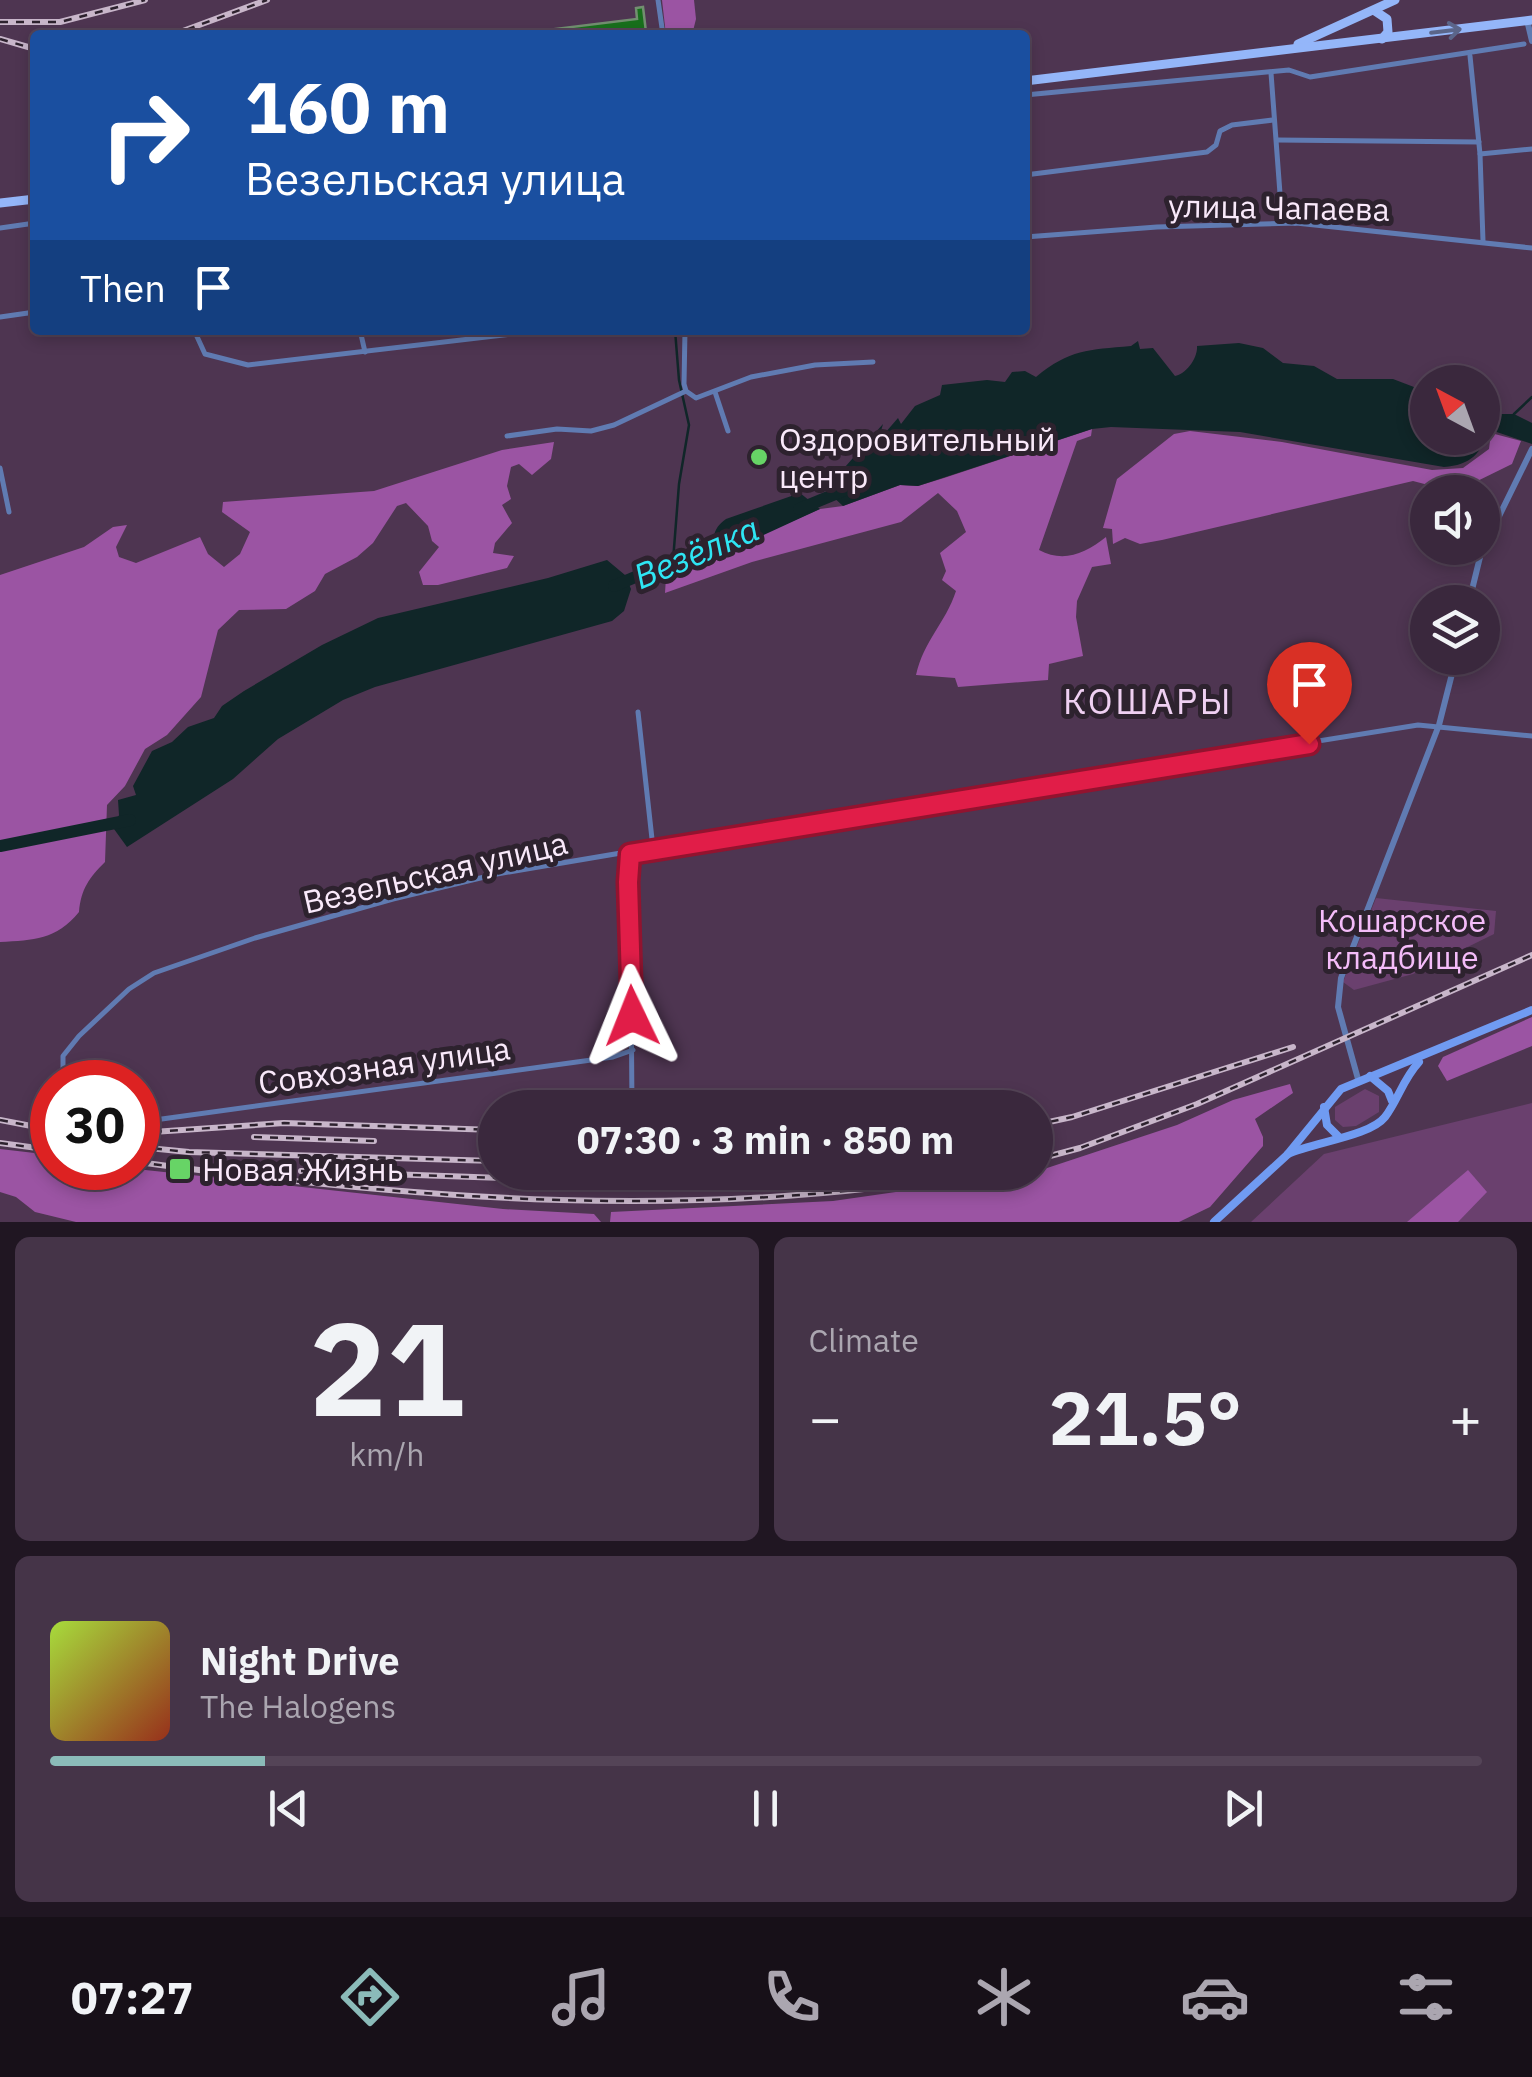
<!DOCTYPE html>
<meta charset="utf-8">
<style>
body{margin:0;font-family:"IBM Plex Sans",sans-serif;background:#453448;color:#f1f3f6;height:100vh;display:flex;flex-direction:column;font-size:38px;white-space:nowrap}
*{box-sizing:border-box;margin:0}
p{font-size:32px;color:#aba6b0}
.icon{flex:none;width:55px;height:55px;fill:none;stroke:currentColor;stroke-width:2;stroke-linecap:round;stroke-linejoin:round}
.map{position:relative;height:1222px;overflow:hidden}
.drawer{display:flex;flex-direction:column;gap:15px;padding:15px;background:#201622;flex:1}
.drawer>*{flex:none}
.top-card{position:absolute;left:30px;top:30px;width:1000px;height:305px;border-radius:10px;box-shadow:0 5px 15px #0003,0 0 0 2px #544457;background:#1a4fa0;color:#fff;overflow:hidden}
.needle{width:65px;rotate:319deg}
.tools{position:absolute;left:1410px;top:365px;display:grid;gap:20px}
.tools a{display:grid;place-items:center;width:90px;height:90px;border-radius:50%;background:#3a283d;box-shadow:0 5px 15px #0003,0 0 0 2px #544457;font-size:50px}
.speed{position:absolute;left:30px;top:1060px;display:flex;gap:20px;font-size:50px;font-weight:700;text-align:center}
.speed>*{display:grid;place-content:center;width:130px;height:130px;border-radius:50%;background:#3a283d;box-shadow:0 5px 15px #0003,0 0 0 2px #544457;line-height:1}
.speed .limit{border:15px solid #d22;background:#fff;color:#111}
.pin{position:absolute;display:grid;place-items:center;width:85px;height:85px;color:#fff;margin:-102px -42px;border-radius:50% 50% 50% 0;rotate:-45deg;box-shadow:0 0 10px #0007}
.pin .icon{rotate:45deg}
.me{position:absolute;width:110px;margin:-55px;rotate:358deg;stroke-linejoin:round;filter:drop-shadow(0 0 8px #0008)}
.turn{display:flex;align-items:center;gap:35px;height:210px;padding:0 50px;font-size:45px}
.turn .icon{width:130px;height:130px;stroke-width:2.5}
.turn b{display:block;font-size:70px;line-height:85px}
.then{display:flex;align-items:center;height:95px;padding:0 50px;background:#0003;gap:20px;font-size:38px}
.big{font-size:75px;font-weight:700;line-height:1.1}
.drawer .card{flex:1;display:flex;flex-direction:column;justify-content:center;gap:15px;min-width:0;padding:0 35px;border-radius:15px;background:#453448}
.drawer .dial{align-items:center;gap:0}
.dial b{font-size:130px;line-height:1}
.song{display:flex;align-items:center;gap:30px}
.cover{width:120px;height:120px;border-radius:15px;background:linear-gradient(135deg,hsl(80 70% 55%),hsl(10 70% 35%))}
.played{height:10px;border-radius:5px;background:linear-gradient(90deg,#8bbbb9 15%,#544457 15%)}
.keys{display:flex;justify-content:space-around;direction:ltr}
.heat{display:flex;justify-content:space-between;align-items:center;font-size:55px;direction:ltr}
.drawer .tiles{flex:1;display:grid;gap:15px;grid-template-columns:1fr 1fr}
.card:last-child{grid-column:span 2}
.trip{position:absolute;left:478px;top:1090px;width:575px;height:100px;border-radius:50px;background:#3a283d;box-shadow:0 5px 15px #0003,0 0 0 2px #544457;font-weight:700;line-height:100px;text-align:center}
.tab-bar{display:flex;height:160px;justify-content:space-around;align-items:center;background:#171018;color:#aba6b0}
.tab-bar .icon{width:70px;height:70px}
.tab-bar .current{color:#8bbbb9}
.tab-bar b{font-size:45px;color:#f1f3f6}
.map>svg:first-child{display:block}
.green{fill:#6a406e}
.forest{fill:#9b54a3}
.water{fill:#102628}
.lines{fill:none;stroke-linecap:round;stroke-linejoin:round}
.stream{stroke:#102628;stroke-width:2.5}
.river{stroke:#102628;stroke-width:12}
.building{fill:#186f1c;stroke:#728f70;stroke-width:2.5}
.minor{stroke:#607bb2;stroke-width:5}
.tertiary{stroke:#607bb2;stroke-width:6}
.secondary{stroke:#709bf2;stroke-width:8}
.primary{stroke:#94b6f9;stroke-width:9}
.rail-casing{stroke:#c8b6ca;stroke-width:6}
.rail{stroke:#2d222e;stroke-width:2.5;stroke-dasharray:8;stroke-linecap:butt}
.oneway{stroke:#5b6589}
.route-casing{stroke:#92132f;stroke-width:25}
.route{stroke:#e11d48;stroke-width:18}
.poi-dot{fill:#67d466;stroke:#2d222e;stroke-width:4}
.labels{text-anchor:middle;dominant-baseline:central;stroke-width:10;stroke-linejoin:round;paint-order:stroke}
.street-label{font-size:32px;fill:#f9e9fa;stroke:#2d222e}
.poi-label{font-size:32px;fill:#f9e9fa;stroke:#2d222e;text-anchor:start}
.park-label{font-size:32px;fill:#f4bcf9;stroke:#2d222e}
.water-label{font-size:35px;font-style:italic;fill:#2ee6f4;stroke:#2d222e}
.neighbourhood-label{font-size:35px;letter-spacing:2.5px;fill:#efd0f2;stroke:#2d222e}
</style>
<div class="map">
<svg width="1532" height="1222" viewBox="0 0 1532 1222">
<rect width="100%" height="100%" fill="#4e3551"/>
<g class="green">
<path d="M1376,898L1496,911L1494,934L1413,974L1354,990L1343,982Z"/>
<path d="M1365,1089L1379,1096V1112L1356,1126L1343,1127L1335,1120V1107Z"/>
<path d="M1532,1103V1222H1251L1324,1154Z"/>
</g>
<g class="forest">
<path d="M662,0H694L696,19L692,35H666Z"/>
<path d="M1092,429L1091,436L1077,441L1039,550C1063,563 1085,554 1106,537L1111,564L1092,567L1077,601L1076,617L1083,656L1049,664L1048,680L958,687L955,678L916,675C924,640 945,624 956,591L942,580L946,571L940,553L966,532L957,511L938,493L901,522L752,562L665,593L666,577L820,509L843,506L900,485L918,486L944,478Z"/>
<path d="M1190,431L1282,442L1432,470L1463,468L1489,449L1491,433L1521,441L1512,464L1455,492L1413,481L1162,540L1140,544L1125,538L1113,544L1112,529L1103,528L1117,479L1174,434Z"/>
<path d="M554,442L551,459L532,475L519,464L511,467L507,486L511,499L502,505L512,523L495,543L493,553L514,556L507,568L438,585H423L419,572L439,547L432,541L428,526L406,503L397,506L373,543L357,557L325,574L315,591L286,609L239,610L218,630L201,697L167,735L145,749L125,786L107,805L105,862C89,878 81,889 79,912C56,940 34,940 0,942V575L84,547L113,527L127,525L116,547L119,557L136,563L200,537L208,554L224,567L240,554L250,532L222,512L223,502L374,491L502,450Z"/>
<path d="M1532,1017V1046L1447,1081L1438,1066L1443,1057Z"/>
<path d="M1290,1084L1293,1093L1255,1119L1263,1137V1146L1210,1207L1179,1222H610L611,1212L833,1201L1035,1172L1177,1125L1233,1100Z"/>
<path d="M0,1149L52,1155V1168H127L503,1209L594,1214L601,1222H76L35,1212L16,1197L0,1192Z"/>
<path d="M1468,1170L1487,1192L1458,1222H1407Z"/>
</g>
<g class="water">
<path d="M1138,341L1140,349L1153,348L1175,376C1186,374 1198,358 1197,346L1239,343L1263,348L1283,363L1314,366L1337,379H1393L1427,392L1428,438H1482L1483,414H1514L1532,423V444L1488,429C1482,454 1470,465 1444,467L1240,432L1111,427L1092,429L918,486L900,485L843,506L831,495L830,484L883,424L881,431L885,433L898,418L901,424L915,406L940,395L942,385L987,380L1005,382L1012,372L1025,371L1036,377C1070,349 1088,350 1131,346Z"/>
<path d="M800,493L820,509L712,559C713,542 711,529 726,519Z"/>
<path d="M607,560L625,575L631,589L624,611L612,621L375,687L343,700L278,739L233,779L127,847L114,829L119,815L118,800L136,795L133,786L152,751L172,742L188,727L214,718L222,706L244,691L322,645L378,618L548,578Z"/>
</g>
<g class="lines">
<g class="stream">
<path d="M1514,414L1532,397"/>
<path d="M673,561L679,484L689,425L679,380L675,330"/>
</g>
<g class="river">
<path d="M799,509L845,490"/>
<path d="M614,586L725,539"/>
<path d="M0,846L130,820"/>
</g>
</g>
<path class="building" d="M643,7L646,32L556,35L555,29L637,19L636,8Z"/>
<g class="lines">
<g class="minor">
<path d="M658,0L663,35"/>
<path d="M1470,56L1480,154L1483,241"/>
<path d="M1271,73L1281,207L1295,223"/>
<path d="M1025,95L1289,70L1310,77L1524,44"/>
<path d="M1277,140L1479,142"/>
<path d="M1480,154L1532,149"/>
<path d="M1025,175L1207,152L1216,145L1220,131L1232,125L1273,120"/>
<path d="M0,228L35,223"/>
<path d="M1025,237L1157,227L1296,223L1532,248"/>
<path d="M0,317L35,312"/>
<path d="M194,330L205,354L248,365L546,330"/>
<path d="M360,330L365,352"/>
<path d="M685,330L684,384L686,391L696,398L751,377L815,365L873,362"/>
<path d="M715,392L728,431"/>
<path d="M507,436L557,429L591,431L614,425L686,391"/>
<path d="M0,468L9,512"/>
<path d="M638,712L653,848"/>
<path d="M630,854L632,1108"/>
<path d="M63,1082V1056L79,1036L129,989L154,973L255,938L393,899L497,874L680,843L1418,725L1532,736"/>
<path d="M140,1122L613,1057L633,1050"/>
</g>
<g class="tertiary">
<path d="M1527,20L1532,41"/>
<path d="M1469,602L1481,553L1532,449"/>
<path d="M1358,1079L1338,1007L1341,978L1439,725L1456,658"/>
</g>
<g class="secondary">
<path d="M1370,1076L1388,1091L1392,1101"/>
<path d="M1324,1107L1327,1125L1338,1136"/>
<path d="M1288,1154C1315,1142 1370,1136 1385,1117C1398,1100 1403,1079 1419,1062"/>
<path d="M1214,1222L1287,1155L1341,1089L1532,1010"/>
</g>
<g class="primary">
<path d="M1375,11L1387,19L1388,32L1382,39"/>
<path d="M1298,44L1395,0"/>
<path d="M1025,81L1532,20"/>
<path d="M0,203L35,199"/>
</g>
<defs>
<g id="rail">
<path d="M0,22H60L145,0"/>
<path d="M172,35L267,0"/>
<path d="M0,39L35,49"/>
<path d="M0,1120L52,1130"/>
<path d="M1035,1125L1072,1117L1293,1047"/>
<path d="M138,1133L284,1123L495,1130"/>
<path d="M254,1137L374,1141"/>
<path d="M0,1143L52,1150"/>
<path d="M138,1147L189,1152L495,1161"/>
<path d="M1035,1160L1080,1148L1197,1104L1532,955"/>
<path d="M138,1162C417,1200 703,1222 983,1172"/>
<path d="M301,1171L755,1187"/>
<path d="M795,1186L852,1172"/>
</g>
</defs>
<use href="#rail" class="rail-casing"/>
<use href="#rail" class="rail"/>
</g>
<defs><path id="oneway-shaft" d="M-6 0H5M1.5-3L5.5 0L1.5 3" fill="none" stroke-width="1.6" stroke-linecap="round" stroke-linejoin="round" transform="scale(2.5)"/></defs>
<use class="oneway" href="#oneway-shaft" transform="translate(1446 31) rotate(-7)"/>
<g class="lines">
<defs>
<path id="route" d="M632,1016L628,882L630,854L1309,744"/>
</defs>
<use href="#route" class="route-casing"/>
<use href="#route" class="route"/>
</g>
<g class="poi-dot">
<circle cx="759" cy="457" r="10"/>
<rect x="168" y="1157" width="24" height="24" rx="5"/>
</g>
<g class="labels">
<g class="street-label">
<text transform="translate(1279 207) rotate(1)">улица Чапаева</text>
<text transform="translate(435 872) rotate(-13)">Везельская улица</text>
<text transform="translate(384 1065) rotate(-8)">Совхозная улица</text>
</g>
<g class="poi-label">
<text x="779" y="439">Оздоровительный<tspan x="779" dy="37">центр</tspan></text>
<text x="202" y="1169">Новая Жизнь</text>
</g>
<g class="park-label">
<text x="1402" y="920">Кошарское<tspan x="1402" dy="37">кладбище</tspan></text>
</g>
<g class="water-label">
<text transform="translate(696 552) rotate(-23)">Везёлка</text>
</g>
<g class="neighbourhood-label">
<text x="1148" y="701">КОШАРЫ</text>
</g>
</g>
</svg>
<div class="tools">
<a><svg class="needle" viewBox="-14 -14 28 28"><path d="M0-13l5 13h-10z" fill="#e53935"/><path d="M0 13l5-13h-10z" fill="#aba6b0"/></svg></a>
<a><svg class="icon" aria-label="sound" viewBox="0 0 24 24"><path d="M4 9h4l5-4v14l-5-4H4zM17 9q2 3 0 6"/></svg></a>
<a><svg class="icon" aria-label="layers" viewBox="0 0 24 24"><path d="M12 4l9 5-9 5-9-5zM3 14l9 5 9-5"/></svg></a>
</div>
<div class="speed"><div class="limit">30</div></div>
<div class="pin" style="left:1309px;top:744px;background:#d93025"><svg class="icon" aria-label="arrive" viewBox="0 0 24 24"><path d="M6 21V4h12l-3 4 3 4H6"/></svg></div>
<svg class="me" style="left:632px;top:1016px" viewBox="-20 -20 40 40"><path d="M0-17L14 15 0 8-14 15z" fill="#e11d48" stroke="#fff" stroke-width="4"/></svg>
<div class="trip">07:30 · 3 min · 850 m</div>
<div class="top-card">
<div class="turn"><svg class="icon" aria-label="right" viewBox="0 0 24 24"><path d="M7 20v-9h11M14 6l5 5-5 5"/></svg><div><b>160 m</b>Везельская улица</div></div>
<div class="then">Then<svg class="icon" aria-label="arrive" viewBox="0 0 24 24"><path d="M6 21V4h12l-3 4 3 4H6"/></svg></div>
</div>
</div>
<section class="drawer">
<div class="tiles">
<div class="card dial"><b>21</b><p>km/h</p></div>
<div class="card"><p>Climate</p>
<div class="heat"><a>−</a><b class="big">21.5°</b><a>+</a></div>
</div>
<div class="card">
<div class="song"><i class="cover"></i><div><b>Night Drive</b><p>The Halogens</p></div></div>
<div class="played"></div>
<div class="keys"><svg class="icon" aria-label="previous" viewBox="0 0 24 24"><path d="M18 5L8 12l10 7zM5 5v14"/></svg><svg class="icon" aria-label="pause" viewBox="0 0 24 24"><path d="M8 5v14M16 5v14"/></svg><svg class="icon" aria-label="next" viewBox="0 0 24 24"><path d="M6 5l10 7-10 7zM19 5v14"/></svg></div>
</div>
</div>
</section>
<nav class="tab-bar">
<b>07:27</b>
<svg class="icon current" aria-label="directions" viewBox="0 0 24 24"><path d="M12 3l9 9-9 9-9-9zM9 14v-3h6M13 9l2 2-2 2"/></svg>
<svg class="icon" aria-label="music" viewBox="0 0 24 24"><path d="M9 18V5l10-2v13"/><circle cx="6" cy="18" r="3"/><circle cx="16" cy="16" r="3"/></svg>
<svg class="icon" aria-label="phone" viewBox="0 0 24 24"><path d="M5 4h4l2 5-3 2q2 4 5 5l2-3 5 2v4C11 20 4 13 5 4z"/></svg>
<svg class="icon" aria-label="climate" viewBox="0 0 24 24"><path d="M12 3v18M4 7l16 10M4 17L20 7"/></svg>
<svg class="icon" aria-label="car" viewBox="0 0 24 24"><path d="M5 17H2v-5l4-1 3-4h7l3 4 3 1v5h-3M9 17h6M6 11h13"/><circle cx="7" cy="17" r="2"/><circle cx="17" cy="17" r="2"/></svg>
<svg class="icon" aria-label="filters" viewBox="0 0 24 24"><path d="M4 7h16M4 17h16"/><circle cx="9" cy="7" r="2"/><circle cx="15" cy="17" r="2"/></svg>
</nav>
